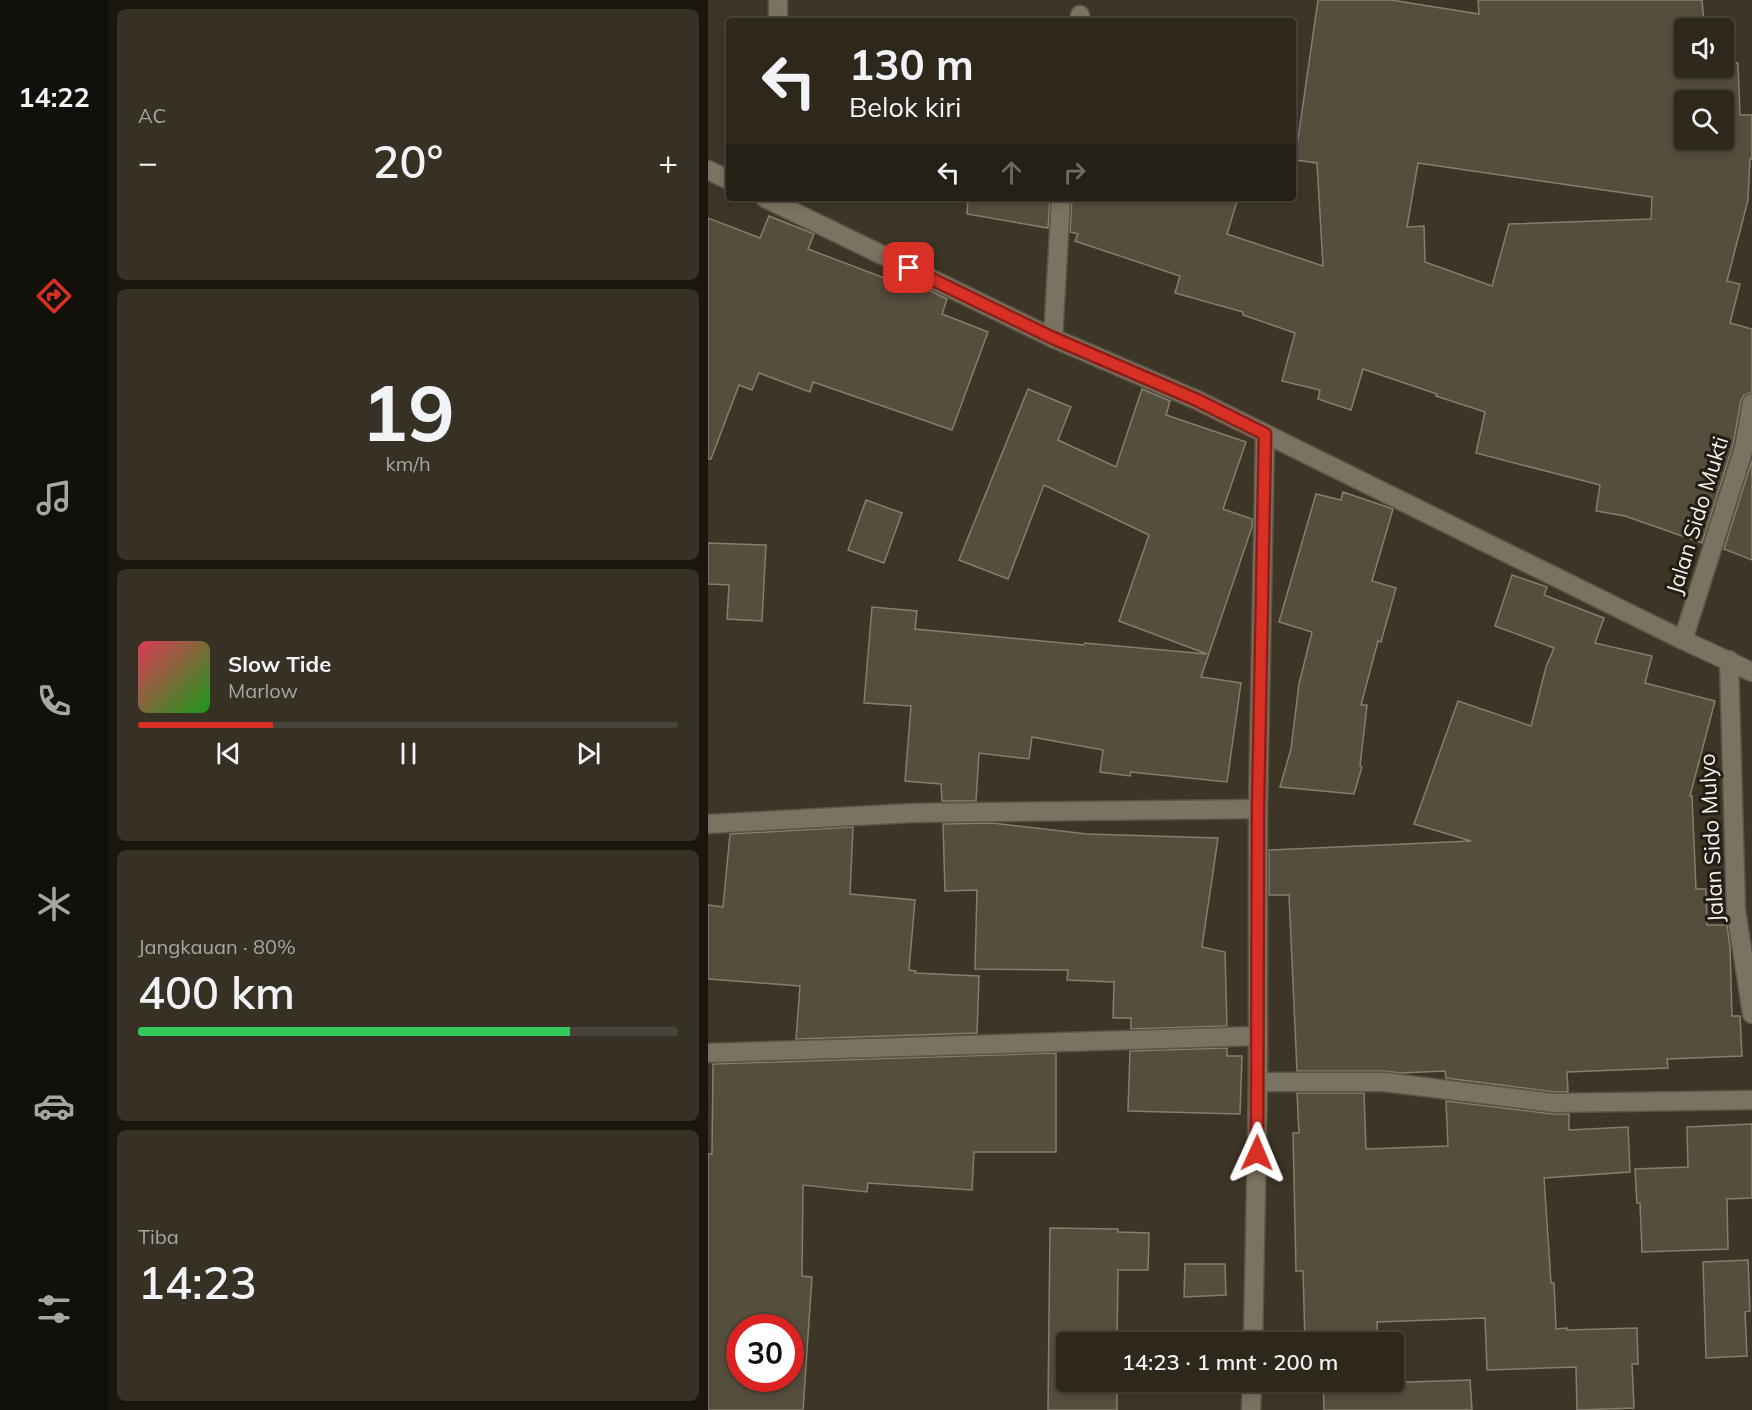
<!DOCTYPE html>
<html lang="id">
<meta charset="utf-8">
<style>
body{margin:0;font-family:Mulish,sans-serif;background:#363025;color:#f1f3f6;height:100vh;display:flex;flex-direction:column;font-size:22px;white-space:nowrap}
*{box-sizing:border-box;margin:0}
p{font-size:20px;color:#a7a6a3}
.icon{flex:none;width:33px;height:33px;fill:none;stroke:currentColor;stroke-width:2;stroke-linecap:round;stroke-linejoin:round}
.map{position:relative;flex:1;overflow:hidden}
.sheet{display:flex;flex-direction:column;gap:9px;padding:9px;background:#19160f;width:600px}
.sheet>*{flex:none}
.banner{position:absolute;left:18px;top:18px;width:570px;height:183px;border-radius:6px;box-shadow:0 3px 9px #0003,0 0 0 2px #49443b;background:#2e281c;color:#f1f3f6;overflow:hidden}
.controls{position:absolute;left:966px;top:18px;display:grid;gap:12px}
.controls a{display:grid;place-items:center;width:60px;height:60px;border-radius:6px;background:#2e281c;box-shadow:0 3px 9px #0003,0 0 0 2px #49443b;font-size:30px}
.speed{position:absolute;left:18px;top:1314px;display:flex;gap:12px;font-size:30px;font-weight:700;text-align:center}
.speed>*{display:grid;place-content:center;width:78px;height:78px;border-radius:50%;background:#2e281c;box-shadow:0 3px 9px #0003,0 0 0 2px #49443b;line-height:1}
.speed .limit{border:9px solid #d22;background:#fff;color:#111}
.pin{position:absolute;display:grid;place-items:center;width:51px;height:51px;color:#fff;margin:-26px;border-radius:12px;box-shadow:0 3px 9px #0006}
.me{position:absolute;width:66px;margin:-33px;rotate:1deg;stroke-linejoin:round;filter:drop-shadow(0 0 4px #0008)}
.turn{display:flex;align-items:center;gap:21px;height:126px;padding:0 24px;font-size:27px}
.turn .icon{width:78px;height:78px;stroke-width:2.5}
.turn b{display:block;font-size:42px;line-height:51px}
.lanes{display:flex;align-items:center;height:57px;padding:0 24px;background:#0003;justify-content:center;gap:30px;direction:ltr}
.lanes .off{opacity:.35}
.big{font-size:45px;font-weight:600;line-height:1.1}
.sheet .card{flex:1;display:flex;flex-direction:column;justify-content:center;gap:9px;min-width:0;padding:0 21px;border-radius:9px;background:#363025}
.sheet .dial{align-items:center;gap:0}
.dial b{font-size:78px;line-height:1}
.song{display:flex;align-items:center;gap:18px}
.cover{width:72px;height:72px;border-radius:9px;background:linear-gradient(135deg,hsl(350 70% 55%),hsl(120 70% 35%))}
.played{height:6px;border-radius:3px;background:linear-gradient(90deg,#d93025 25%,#49443b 25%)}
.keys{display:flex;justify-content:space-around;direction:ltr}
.heat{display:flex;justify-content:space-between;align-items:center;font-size:33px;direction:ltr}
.charge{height:9px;border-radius:4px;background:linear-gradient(90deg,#34c759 80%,#49443b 0)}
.trip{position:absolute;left:348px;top:1332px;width:348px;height:60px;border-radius:6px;background:#2e281c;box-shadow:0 3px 9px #0003,0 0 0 2px #49443b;font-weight:600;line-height:60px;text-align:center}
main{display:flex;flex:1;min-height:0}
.menu{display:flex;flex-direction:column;width:108px;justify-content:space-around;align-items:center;background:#12100b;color:#a7a6a3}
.menu .icon{width:42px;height:42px}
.menu .active{color:#d93025}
.menu b{font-size:27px;color:#f1f3f6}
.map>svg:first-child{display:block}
.building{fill:#554e3d;stroke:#867e6c;stroke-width:1.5;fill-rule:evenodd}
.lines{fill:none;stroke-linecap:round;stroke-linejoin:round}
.street-casing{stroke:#5b5546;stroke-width:21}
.secondary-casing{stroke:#5b5546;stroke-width:21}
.street{stroke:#7b7361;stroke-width:18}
.secondary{stroke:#7b7361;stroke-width:18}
.route-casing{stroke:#8d1f18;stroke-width:15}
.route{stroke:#d93025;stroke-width:10}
.labels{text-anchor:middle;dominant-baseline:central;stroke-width:6;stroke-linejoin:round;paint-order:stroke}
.street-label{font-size:22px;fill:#f6f2e7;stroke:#211e17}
</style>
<main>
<nav class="menu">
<b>14:22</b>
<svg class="icon active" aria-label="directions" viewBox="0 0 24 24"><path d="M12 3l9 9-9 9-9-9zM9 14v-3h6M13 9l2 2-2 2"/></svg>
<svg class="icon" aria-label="music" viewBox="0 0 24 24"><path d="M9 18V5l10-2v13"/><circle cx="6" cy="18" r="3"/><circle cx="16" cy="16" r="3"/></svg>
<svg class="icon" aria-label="phone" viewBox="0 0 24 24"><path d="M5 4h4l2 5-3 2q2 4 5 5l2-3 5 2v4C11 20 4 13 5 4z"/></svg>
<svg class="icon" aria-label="climate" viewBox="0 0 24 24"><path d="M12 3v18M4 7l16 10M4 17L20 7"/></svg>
<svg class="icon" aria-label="car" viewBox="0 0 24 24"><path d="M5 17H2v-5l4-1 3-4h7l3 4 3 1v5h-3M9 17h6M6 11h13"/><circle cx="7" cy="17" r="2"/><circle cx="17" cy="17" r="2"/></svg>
<svg class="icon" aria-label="filters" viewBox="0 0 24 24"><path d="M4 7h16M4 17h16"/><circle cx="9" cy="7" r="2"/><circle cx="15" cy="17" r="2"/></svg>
</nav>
<section class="sheet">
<div class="card"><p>AC</p>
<div class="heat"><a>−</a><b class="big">20°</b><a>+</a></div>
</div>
<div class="card dial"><b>19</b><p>km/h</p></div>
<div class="card">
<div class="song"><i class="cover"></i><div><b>Slow Tide</b><p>Marlow</p></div></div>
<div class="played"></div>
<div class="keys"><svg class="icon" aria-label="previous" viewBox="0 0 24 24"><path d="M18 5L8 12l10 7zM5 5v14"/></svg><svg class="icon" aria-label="pause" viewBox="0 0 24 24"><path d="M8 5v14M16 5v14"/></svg><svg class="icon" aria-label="next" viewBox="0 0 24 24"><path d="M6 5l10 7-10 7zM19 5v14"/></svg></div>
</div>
<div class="card"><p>Jangkauan · 80%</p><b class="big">400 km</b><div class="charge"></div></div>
<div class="card"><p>Tiba</p><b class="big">14:23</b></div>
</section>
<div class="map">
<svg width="1044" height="1410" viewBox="0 0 1044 1410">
<rect width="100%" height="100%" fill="#3d3626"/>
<g class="building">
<path d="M610,0H683L771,14L770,0H994L996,23H1007V28H976V68H1016V63H1030L1032,115H1044V159H1042L1040,200L1019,281L1032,284L1022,323L1044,329V392L1036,395L1033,400L1025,445L994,543L917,516L888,511L892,485L768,453L777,412L728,396L729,394L655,369L643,410L610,399L612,390L574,381L587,333L535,315V312L467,293L472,276L367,241L370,234L362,232L364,198H530L519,234L615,266L609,163L587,160ZM976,100H1016V140H976ZM710,163L944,197L943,219L801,224L784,286L717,262L716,226L699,227Z"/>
<path d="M260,198H342L340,228L259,214Z"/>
<path d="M61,216L106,234L100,249L200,287L202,281L239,299L234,314L280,332L244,430L105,382L102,392L51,373L44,390L31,385L3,459H0V218L52,238Z"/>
<path d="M320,389L363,407L350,440L408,467L434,389L462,401L458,415L538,442L515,509L544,519V527L493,677L533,683L519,782L423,772L422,776L392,772L395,750L324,737L321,759L271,753L268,801H234L233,784L197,781L203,706L156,703L164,607L209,611L207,629L376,645L377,643L499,654L411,621L441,535L336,485L300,579L251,560Z"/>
<path d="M1044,460V560L1016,549Z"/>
<path d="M635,492L685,509L664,581L688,588L673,642L670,641L653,705H659L652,766L654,767L646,794L572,787L583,749L591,684L604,632L571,622L608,494L633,500Z"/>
<path d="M158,500L194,513L176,563L140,550Z"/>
<path d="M0,543L58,545L54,621L19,619L21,585L0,584Z"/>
<path d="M804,575L839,587L836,595L896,618L887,643L944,656L937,683L1007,701L982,796H984L988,889H998L999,925H1019L1022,947L1024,1016H1032L1034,1056L959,1059L960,1068L859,1072L860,1092H847L738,1078L737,1071L692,1073L676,1071H589L581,895H561V850L763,841L706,824L750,701L823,726L838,667L846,648L787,626Z"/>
<path d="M284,823L379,834L510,838L494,947L517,952L519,1026L423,1029V1018H405L406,982L359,980L360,970L267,969L269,890L237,891L235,824Z"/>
<path d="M145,827L142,894L207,900L201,970L208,971L207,973L271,976L269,1033L88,1039L92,986L0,979V905L15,907L22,834Z"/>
<path d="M519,1048V1056H534L532,1114L420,1111L422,1051Z"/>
<path d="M348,1053V1152H266L264,1190L160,1183L159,1192L95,1185L94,1276L104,1277L95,1410H0V1154H4L5,1064ZM32,1328H82V1378H32Z"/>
<path d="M589,1093H656L658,1149L740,1146L738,1101L845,1114H861V1130L920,1127L922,1172L836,1178L843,1283H846L848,1329L859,1328V1330L929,1328L930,1364H924L926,1408L869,1410L868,1367L779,1370L777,1318L669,1322L670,1342H597L595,1271H588L585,1133H591Z"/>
<path d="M1044,1124V1198L1019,1199L1020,1249L934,1252L932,1203H929L927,1169L980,1167L979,1127Z"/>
<path d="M342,1228L410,1229V1232L441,1233L440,1270H410L409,1342H358V1382H409V1410H340Z"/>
<path d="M1040,1260L1042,1311L1037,1312L1039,1356L998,1358L995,1262Z"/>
<path d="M477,1264H517L518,1295L476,1297Z"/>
<path d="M762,1380L764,1410H616L615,1382H671V1383Z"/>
</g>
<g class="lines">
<defs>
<g id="street">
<path d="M70,21V0"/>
<path d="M371,21L372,15"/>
<path d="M345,338L353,198"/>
<path d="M975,640L1036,448L1044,403"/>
<path d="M1021,660L1028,910L1044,1014"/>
<path d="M0,824L204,813L550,809"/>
<path d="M0,1053L549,1036"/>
<path d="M550,1082H676L846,1103L1044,1100"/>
<path d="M545,1342L550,1082V809L557,434"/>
<path d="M543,1410L544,1382"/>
</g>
<g id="secondary">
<path d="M0,170L21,180"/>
<path d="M57,198L345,338L489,400L975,640L1044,672"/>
</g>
</defs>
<use href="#street" class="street-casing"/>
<use href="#secondary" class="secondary-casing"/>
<use href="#street" class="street"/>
<use href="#secondary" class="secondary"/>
</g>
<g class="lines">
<defs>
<path id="route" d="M201,268L345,338L489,400L557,434L550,809L549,1153"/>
</defs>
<use href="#route" class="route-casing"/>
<use href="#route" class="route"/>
</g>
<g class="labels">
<g class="street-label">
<text transform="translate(989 515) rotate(-73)">Jalan Sido Mukti</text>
<text transform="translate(1003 838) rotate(-93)">Jalan Sido Mulyo</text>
</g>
</g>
</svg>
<div class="controls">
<a><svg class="icon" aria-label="sound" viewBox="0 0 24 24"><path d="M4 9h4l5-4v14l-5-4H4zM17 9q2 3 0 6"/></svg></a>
<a><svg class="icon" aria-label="search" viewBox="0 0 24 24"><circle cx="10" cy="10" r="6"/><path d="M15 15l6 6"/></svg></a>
</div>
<div class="speed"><div class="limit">30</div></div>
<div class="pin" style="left:201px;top:268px;background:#d93025"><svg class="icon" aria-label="arrive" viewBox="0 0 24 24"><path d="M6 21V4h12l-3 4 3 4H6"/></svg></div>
<svg class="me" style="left:549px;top:1153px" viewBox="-20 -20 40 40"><path d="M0-17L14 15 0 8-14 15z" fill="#d93025" stroke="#fff" stroke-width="4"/></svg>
<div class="trip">14:23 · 1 mnt · 200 m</div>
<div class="banner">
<div class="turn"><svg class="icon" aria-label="left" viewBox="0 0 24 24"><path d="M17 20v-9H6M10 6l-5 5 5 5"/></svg><div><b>130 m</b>Belok kiri</div></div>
<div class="lanes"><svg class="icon" aria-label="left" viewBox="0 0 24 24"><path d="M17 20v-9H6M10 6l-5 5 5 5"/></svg><svg class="icon off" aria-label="ahead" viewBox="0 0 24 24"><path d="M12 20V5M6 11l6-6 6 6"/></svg><svg class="icon off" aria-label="right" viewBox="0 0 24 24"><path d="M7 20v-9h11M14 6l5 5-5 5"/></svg></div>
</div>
</div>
</main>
